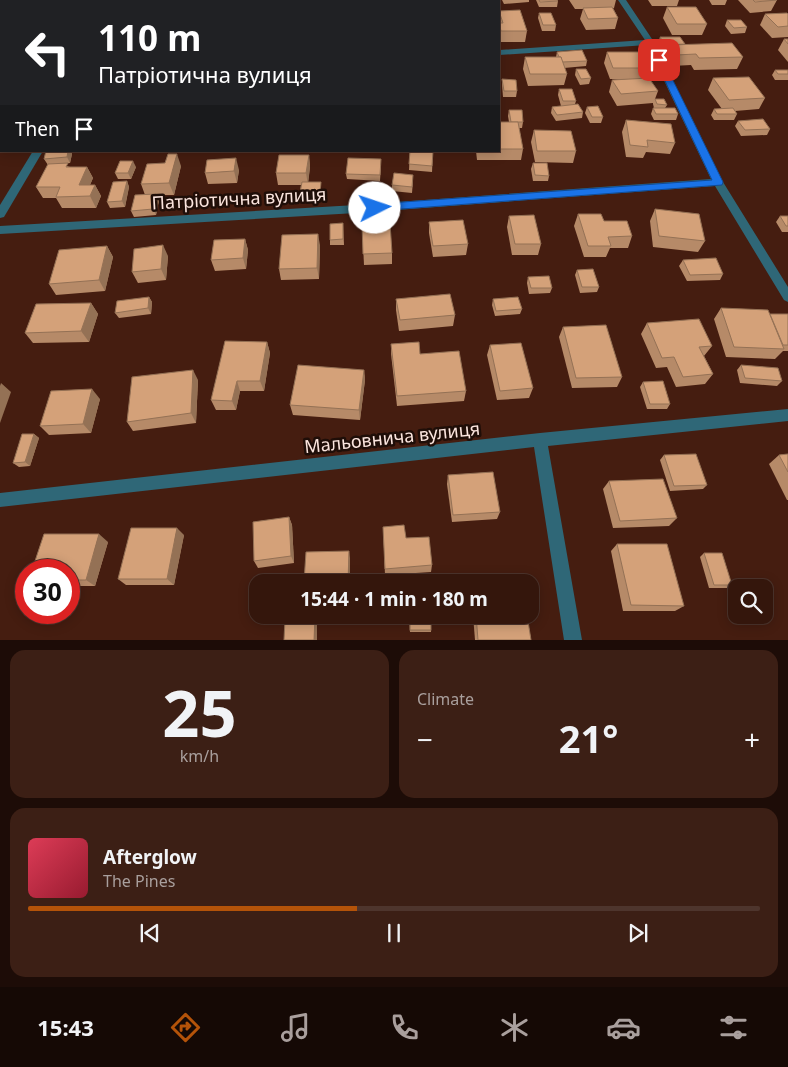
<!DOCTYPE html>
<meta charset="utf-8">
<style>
body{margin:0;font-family:"Noto Sans",sans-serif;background:#3c1f15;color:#f1f3f6;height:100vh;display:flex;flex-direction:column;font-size:19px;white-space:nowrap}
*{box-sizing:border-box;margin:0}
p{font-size:16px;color:#a99f9d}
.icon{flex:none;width:28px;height:28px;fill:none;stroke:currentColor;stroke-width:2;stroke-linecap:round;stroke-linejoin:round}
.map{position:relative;height:640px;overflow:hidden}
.drawer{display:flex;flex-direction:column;gap:10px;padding:10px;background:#1d0c07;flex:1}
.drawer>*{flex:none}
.banner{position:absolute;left:0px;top:0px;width:500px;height:152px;box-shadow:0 2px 12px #0003,0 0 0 1px #4e352d;background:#202124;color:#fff;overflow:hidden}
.tools{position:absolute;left:728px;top:579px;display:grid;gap:10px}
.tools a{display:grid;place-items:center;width:45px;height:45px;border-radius:10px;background:#34160c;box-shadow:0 2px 12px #0003,0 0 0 1px #4e352d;font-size:25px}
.speed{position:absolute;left:15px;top:559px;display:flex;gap:10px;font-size:25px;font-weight:700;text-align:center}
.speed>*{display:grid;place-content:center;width:65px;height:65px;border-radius:50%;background:#34160c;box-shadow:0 2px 12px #0003,0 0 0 1px #4e352d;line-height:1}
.speed .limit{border:8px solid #d22;background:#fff;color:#111}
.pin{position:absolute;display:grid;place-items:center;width:42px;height:42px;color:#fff;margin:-21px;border-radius:10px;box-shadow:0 2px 8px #0006}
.me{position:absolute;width:55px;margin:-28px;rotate:86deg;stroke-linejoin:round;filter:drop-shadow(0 0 4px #0008)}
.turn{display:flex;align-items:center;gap:18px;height:105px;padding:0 15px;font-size:22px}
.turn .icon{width:65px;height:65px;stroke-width:2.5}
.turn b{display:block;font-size:35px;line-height:42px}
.then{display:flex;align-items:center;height:48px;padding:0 15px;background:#0003;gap:10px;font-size:19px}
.big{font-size:38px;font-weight:700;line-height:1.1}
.drawer .tile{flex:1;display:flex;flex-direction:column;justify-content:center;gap:8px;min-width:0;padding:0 18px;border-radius:15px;background:#3c1f15}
.drawer .dial{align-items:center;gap:0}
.dial b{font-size:65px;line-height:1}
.song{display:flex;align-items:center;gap:15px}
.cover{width:60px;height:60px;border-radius:8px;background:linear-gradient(135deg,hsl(350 70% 55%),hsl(350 70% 35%))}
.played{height:5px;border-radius:2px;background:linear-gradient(90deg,#b45309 45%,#4e352d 45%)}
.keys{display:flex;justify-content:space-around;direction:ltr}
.heat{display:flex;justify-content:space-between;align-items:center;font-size:28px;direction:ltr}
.drawer .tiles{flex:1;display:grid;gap:10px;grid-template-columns:1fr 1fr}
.tile:last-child{grid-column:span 2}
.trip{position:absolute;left:249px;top:574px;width:290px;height:50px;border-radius:15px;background:#34160c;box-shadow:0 2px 12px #0003,0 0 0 1px #4e352d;font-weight:700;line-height:50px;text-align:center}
.tab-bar{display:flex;height:80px;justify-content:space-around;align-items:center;background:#150905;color:#a99f9d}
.tab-bar .icon{width:35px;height:35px}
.tab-bar .active{color:#b45309}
.tab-bar b{font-size:22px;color:#f1f3f6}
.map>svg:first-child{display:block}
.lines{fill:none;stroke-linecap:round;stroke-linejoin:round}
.street{fill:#2f6777;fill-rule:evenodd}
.wall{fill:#b68a68}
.shaded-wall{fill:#947155}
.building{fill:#d4a179;stroke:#947155}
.route{fill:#1a73e8;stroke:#114b97}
.labels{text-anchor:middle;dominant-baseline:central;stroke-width:5;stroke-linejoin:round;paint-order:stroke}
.street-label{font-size:18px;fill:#fbe5de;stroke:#1f0e08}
</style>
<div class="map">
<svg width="788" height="640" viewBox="0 0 788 640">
<rect width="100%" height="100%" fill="#451d10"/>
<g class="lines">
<g class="street">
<path d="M618,0H626L654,42L723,182L788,287V302L784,300L715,186L356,213L0,234V226L356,205L711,179L647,45L499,55V50L645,40Z"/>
<rect x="0" y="29" width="1" height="4"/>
<path d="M33,151H43L4,217L0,218V205Z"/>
<path d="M788,409V421L548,446L582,640H564L534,447L0,507V493L540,433Z"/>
</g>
</g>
<g class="wall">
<path d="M337,0H373V1H338Z"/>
<path d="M462,0H479V1H463Z"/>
<path d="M502,0H529V2L504,4Z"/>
<path d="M536,0H557L558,1L557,7H539Z"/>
<path d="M569,0H616L614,8H613L618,18L615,29L586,30L580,19L583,9H575Z"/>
<path d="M648,0H679L677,6H652Z"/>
<path d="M709,0H727L725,5H712Z"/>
<path d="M738,0H777L771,11L750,13Z"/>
<path d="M667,7L707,24L702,35H672L663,18Z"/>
<path d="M499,11L527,31L525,42H499Z"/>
<path d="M539,13L556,25L555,31H542L538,18Z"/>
<path d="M765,14H788V37L772,38L760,25Z"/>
<path d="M727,20L747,27L745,33L731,34L725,26Z"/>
<path d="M660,37L685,44L743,57L737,69L694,70L691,65L672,66L666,56L667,53H663L658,43Z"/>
<path d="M784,39H788V62L778,50Z"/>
<path d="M557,52L587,61L586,66L564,68L567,74L564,85L528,86L523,69L525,57H556Z"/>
<path d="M607,52L648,68L645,78L658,91L655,99L667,105L665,108L678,114L676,120H654L651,114L653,108H654L653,104V103L617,106L609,92L612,80L628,79H610L604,63Z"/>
<path d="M576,69L591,78L589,84L580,85L575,75Z"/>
<path d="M775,70H788V80H775L772,75Z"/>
<path d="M713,78L765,98L759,109L735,111L737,114L734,120H714L711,115L714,109H722L708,90Z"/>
<path d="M502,79L517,91L516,97H503L502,85Z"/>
<path d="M559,89L576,101L575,104L583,112L582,118L556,121L551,113L552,107L561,106L558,95Z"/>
<path d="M587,107L603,117L601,123H590L585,113Z"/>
<path d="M509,110L523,122L522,128H519L523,149L521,160H477L476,151H499V122H509L508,116Z"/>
<path d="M626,120L675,143L670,154L646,152L643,158L626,157L622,132Z"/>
<path d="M738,121L770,129L767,135L741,136L735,126Z"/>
<path d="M534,130L576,151L573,163L535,162L531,142Z"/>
<path d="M46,151H71L72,154L70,163L60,164L70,167H87L93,178L90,185H95L101,196L96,208H62L56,198H43L36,187L48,165L44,159Z"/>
<path d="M410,151H433L432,172L409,170Z"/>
<path d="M309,155L310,167L308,182H321V188L320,199H301L300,193L301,185H278L276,173Z"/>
<path d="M533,163L549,176L548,181H533L531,169Z"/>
<path d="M381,165L380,181L347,179L346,174Z"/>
<path d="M181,166L174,195H157L159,200L156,215L134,217L131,211L145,195L141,184Z"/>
<path d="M136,167L131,179H118L115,173Z"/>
<path d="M239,170L237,183L208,184L205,173Z"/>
<path d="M127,181L129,187L125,207L110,208L107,202Z"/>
<path d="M413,181L412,193L392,191V185Z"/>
<path d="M655,209L705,241L698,252L653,247L650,221Z"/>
<path d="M578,214L604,221L632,236L628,248H610L606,257H584L574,226Z"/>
<path d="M509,216L541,244L538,255H512L507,227Z"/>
<path d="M780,216H788V232H782L776,222Z"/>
<path d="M429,222L468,244L466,255L433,257L429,233Z"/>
<path d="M343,223L344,245H330V240Z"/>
<path d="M362,224L392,253V264L364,265Z"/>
<path d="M245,239L248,250L246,269L215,271L211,260Z"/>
<path d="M320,245L319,279L281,280L279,269Z"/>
<path d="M107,246L113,257L105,291L56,295L49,284Z"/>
<path d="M168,256L166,280L138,283L132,272Z"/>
<path d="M683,260L723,274L720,280L687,281L679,266Z"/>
<path d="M577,270L599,287L597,292L580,293L575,275Z"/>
<path d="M528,277L552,288L550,293L529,294L527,283Z"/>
<path d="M149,297L152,302L151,314L119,318L115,313Z"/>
<path d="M396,299L455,315L453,326L399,331L396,310Z"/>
<path d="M493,299L522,309L520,314L495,316L492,305Z"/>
<path d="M91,303L98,314L89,342L33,343L25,333Z"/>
<path d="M721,308L770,314H788V351H783L775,359L726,357L714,319Z"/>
<path d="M647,323L712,346L704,356L713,374L705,384L676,387L667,367L656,368L641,334Z"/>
<path d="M563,327L622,377L617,387L572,388L559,337Z"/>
<path d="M267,342L270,353L264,391H240L236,410H216L211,400Z"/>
<path d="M391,344L420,354L466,391L464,401L397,406L391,354Z"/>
<path d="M490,345L533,388L529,398L497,400L487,355Z"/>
<path d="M741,365L782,381L777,386L740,383L737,370Z"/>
<path d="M364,370L365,380L360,420L293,415L290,405Z"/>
<path d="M198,380L196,423L133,431L127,422Z"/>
<path d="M643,382L670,404L667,409H647L640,387Z"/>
<path d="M100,399L91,433L49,435L40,426Z"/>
<path d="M34,434L39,438L30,466L19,467L13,463Z"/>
<path d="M788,454V500H787L769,464L779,455Z"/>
<path d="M664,455L707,485L703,489L670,491L660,460Z"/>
<path d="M448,475L500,512L497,519L452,522L447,484Z"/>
<path d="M609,481L677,518L669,526L613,528L603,489Z"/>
<path d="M289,517L292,525L294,563L258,568L254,561Z"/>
<path d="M383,527L406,538L432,565L431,572L385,575Z"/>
<path d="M184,535L174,585H126L118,579Z"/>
<path d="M108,542L95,586H69V570Z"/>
<path d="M617,544L684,606L675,611H623L611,551Z"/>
<path d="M704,553L732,585L727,588H709L700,557Z"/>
<path d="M409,615L431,630V632H410Z"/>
<path d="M473,615H527L531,640H475Z"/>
</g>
<g class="shaded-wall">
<path d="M344,0H360V1H345Z"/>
<rect x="363" y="0" width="10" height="1"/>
<path d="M68,151H71L72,154L70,163L67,157Z"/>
<path d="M177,154L181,166L174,195L169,183Z"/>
<path d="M309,155L310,167L308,185L306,173Z"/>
<path d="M236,158L239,170L237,183L234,171Z"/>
<path d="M133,161L136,167L131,179L128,173Z"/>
<path d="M87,167L93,178L85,196L79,185Z"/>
<path d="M127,181L129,187L125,207L122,201Z"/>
<path d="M95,185L101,196L96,208L90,196Z"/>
<path d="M156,194L159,200L156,215L153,209Z"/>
<path d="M318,234L320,245L319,279L317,268Z"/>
<path d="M245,239L248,250L246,269L243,258Z"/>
<path d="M163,245L168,256L166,280L161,269Z"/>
<path d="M107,246L113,257L105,291L99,280Z"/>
<path d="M149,297L152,302L151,314L148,308Z"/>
<path d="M91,303L98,314L89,342L81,331Z"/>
<path d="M267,342L270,353L264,391L260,381Z"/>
<path d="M193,370L198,380L196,423L191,413Z"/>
<path d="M364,370L365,380L360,420L359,410Z"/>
<path d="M237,381L240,391L236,410L232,401Z"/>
<path d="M1,383L11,392L0,423V386Z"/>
<path d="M92,389L100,399L91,433L83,424Z"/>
<path d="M34,434L39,438L30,466L25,462Z"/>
<path d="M289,517L292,525L294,563L291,556Z"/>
<path d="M177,528L184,535L174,585L167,579Z"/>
<path d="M99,534L108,542L95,586L86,580Z"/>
<path d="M349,551L350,558V582H348Z"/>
<path d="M315,617L317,622V640H314Z"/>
</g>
<g class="building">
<path d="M208,0H219V1H209Z"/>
<path d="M295,0H309V1H287Z"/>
<path d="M408,0H427L428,1H409Z"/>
<path d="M539,0H557L558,1L540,2Z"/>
<path d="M753,0H777L755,2Z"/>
<path d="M612,7L618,18L588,19L583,8Z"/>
<path d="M667,7H696L707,24H677Z"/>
<path d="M520,10L527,31H501L499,23H503L499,11Z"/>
<path d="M539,13H551L556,25H543Z"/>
<path d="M787,13L788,14V26L778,27L765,14Z"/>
<path d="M727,20H741L747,27L734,28Z"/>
<path d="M660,37H680L685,44L670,45V47H666Z"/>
<path d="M784,39H788V44Z"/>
<path d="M732,43L743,57L699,58L696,54L676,55L670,45Z"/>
<path d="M582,50L587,61L562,62L561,57H559L557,52Z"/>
<path d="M607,52H641L648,68H613Z"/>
<path d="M525,57H561L567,74H530Z"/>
<path d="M576,69H586L591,78L581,79Z"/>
<path d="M775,70H788V74H778Z"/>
<path d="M749,77L765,98L729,100L713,78Z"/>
<path d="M649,78L658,91L621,94L612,80Z"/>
<path d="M502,79L516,80L517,91H504Z"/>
<path d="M559,89H572L576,101H563Z"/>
<path d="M655,99H664L667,105L657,104Z"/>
<path d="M578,104L583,112L557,115L552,107Z"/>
<path d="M598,106L603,117H592L587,107Z"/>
<path d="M653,108H675L678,114H656Z"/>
<path d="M733,108L737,114H717L714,109Z"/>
<path d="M509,110H522L523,122H511Z"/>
<path d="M763,119L770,129L745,130L738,121Z"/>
<path d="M626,120L671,124L675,143L647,140L648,147L630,145Z"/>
<rect x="0" y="121" width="1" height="12"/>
<path d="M499,122H518L523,149H499Z"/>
<path d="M534,130L571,131L576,151H537Z"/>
<path d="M46,151H68L67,157L44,159Z"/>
<path d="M410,151H433L432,166L409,164Z"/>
<path d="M168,154H177L169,183L141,184L147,164L165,163Z"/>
<path d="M279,155H309L306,173H276Z"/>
<path d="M236,158L234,171L205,173L207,160Z"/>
<path d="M348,158L381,159L380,175L346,174Z"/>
<path d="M120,161H133L128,173H115Z"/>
<path d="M68,163L66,167H87L79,185H95L90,196L56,197L60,187H36L48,164Z"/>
<path d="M533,163H547L549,176L535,175Z"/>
<path d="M394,173L413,175L412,187L392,185Z"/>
<path d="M127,181L122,201L107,202L113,182Z"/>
<path d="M302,182H321L320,193H300Z"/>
<path d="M156,194L153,209L131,211L135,195Z"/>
<path d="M655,209L699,214L705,241L659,236Z"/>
<path d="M578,214H601L604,221H627L632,236L608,237L611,246H588Z"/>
<path d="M534,215L541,244H515L509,216Z"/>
<path d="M780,216H788V226H786Z"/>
<path d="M463,220L468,244L433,246L429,222Z"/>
<path d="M343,223V239L330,240V224Z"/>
<path d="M390,223L392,253L363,254L362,224Z"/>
<path d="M318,234L317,268L279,269L282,235Z"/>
<path d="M245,239L243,258L211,260L214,240Z"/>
<path d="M163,245L161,269L132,272L134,249Z"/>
<path d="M107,246L99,280L49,284L59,250Z"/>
<path d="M716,258L723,274L690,275L683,260Z"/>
<path d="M593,269L599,287H582L577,270Z"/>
<path d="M549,276L552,288H531L528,277Z"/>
<path d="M450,294L455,315L400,320L396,299Z"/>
<path d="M149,297L148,308L115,313L117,301Z"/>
<path d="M518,297L522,309L496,311L493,299Z"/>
<path d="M91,303L81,331L25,333L36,304Z"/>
<path d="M721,308L768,310L784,349L734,347Z"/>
<path d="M770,314H788V345H783Z"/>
<path d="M699,319L712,346L699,347L713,374L683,377L674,357L662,358L647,323Z"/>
<path d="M606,325L622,377L576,378L563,327Z"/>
<path d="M225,341L267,342L260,381H237L232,401L211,400Z"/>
<path d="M419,342L420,354L459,351L466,391L397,396L391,344Z"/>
<path d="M521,343L533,388L500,391L490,345Z"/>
<path d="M298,365L364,370L359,410L290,405Z"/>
<path d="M741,365L778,368L782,381L745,378Z"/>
<path d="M193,370L191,413L127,422L132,377Z"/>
<path d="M663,381L670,404H650L643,382Z"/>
<path d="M92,389L83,424L40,426L51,391Z"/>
<path d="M22,434H34L25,462L13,463Z"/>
<path d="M696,454L707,485L674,486L664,455Z"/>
<path d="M788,454V472L779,455Z"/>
<path d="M493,472L500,512L453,515L448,475Z"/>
<path d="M663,479L677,518L620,521L609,481Z"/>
<path d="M289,517L291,556L254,561L253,522Z"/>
<path d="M404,525L406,538L429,537L432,565L385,569L383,527Z"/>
<path d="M131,528H177L167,579H118Z"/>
<path d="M44,534H99L86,580H69V570H32Z"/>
<path d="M617,544H667L684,606L631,605Z"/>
<path d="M349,551L348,582H304L306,552Z"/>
<path d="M704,553H722L732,585H714Z"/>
<rect x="410" y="615" width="21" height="15"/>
<path d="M476,615H527L531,640H478Z"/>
<path d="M315,617L314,640H284L285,618Z"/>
</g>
<path class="route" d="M656,58L663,60L723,182L722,185L375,211L370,208L375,204L712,180L655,60Z"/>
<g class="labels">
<g class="street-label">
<text transform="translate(239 198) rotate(-3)">Патріотична вулиця</text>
<text transform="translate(392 437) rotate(-6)">Мальовнича вулиця</text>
</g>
</g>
</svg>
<div class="tools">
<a><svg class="icon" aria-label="search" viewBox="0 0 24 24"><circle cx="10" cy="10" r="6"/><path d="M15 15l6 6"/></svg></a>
</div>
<div class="speed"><div class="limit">30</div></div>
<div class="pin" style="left:659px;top:60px;background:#d93025"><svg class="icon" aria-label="arrive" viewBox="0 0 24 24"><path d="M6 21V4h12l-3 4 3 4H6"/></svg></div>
<svg class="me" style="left:375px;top:208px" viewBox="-20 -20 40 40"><circle r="19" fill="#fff"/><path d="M0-13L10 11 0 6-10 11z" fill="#1a73e8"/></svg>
<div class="trip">15:44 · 1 min · 180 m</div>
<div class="banner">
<div class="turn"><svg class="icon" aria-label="left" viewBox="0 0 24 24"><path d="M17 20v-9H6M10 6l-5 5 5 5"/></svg><div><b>110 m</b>Патріотична вулиця</div></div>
<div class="then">Then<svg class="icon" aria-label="arrive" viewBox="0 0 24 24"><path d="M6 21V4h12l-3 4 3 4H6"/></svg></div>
</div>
</div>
<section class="drawer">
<div class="tiles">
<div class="tile dial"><b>25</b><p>km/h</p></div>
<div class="tile"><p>Climate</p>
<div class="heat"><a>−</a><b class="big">21°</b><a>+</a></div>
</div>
<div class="tile">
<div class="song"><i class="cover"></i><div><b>Afterglow</b><p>The Pines</p></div></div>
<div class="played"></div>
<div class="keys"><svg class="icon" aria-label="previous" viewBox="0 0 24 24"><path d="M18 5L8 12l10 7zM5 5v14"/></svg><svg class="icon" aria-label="pause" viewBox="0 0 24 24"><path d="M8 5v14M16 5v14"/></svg><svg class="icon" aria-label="next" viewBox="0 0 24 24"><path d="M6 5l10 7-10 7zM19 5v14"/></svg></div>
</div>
</div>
</section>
<nav class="tab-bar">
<b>15:43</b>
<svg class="icon active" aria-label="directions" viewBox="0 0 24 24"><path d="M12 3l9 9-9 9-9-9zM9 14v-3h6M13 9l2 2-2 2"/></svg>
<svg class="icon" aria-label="music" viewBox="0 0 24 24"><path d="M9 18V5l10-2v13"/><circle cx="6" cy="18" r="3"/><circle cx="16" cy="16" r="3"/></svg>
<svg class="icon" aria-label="phone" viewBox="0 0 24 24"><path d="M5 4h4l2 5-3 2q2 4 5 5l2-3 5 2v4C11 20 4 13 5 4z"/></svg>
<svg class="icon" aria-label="climate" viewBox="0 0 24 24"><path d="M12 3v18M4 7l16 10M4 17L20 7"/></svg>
<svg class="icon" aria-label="car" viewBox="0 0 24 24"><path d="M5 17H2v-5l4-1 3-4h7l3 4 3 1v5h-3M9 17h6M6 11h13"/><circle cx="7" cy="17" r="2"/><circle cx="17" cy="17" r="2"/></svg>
<svg class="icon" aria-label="filters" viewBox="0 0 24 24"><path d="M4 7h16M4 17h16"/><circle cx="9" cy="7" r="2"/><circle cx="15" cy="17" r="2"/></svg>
</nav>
